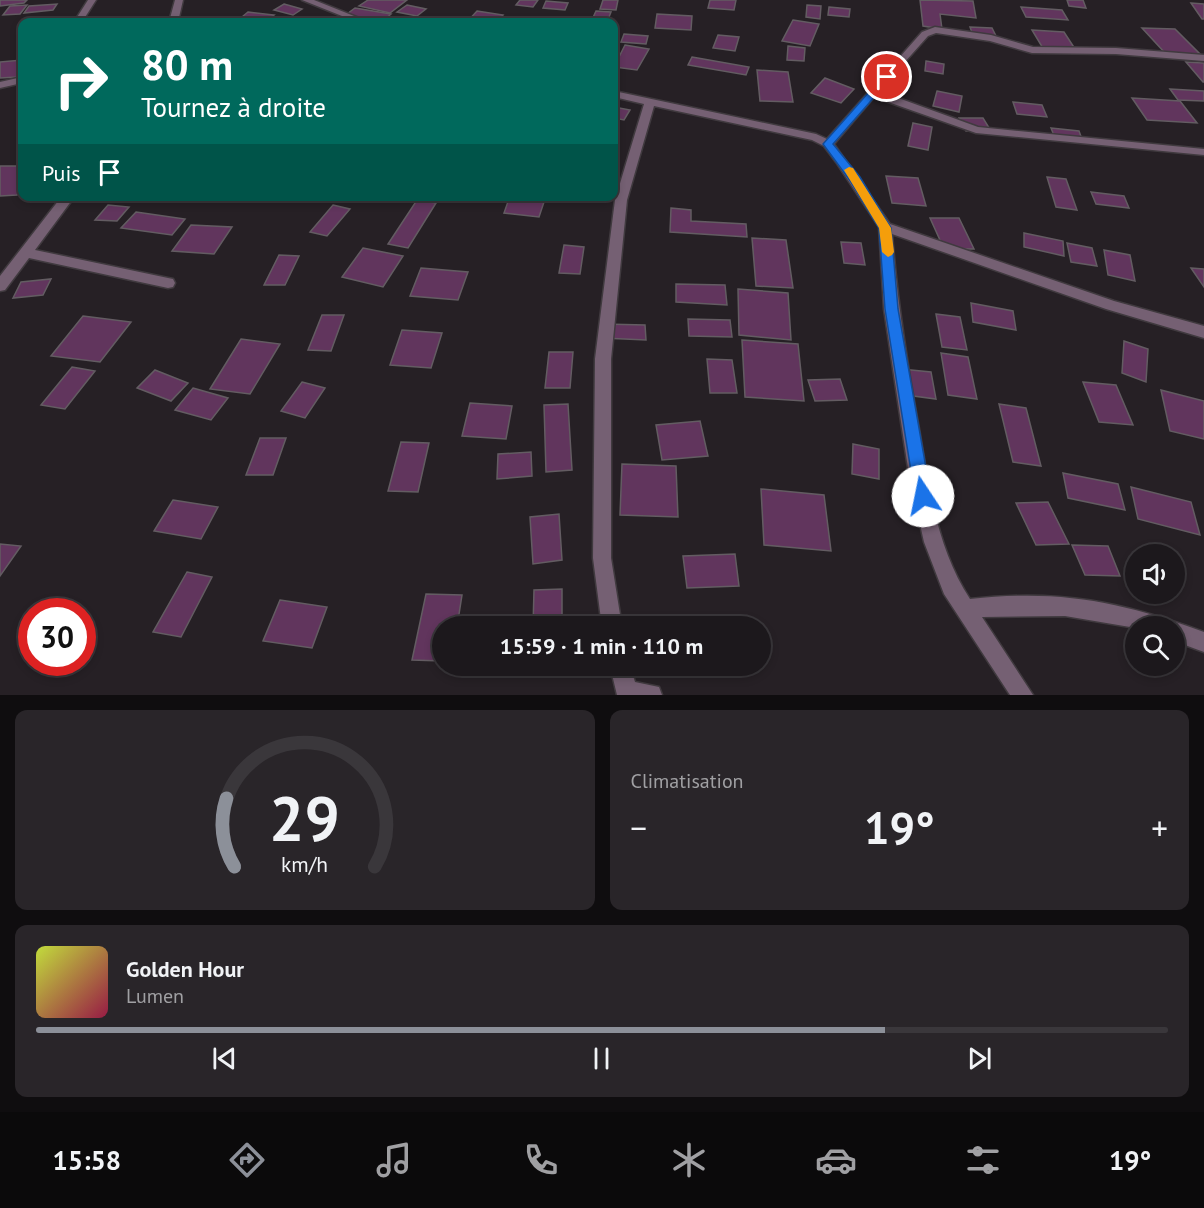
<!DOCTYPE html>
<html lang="fr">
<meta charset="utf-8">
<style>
body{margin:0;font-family:"PT Sans",sans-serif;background:#292529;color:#f1f3f6;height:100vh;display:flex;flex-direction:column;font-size:22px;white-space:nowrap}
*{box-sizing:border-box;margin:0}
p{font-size:20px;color:#a0a0a3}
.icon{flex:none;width:33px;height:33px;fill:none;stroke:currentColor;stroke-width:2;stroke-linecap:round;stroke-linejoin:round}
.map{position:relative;height:695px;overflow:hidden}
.panel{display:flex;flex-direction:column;gap:15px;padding:15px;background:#0f0d0f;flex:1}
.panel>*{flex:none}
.hud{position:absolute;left:18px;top:18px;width:600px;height:183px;border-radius:12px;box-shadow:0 3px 9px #0003,0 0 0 2px #3a373b;background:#00695c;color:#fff;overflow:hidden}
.controls{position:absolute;left:1125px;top:544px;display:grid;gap:12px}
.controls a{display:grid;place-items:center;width:60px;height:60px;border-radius:50%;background:#1c181c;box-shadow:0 3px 9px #0003,0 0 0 2px #3a373b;font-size:30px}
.speed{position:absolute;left:18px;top:598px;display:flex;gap:12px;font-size:30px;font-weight:700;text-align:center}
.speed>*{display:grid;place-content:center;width:78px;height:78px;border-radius:50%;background:#1c181c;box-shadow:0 3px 9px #0003,0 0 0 2px #3a373b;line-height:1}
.speed .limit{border:9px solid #d22;background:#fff;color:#111}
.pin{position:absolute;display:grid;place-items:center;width:51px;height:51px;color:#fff;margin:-26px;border:3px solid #fff;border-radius:50%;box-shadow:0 2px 6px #0007}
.me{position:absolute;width:66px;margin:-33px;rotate:349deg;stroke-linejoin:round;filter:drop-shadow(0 0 4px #0008)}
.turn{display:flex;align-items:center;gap:21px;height:126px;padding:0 24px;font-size:27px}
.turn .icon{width:78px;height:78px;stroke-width:2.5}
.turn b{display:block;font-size:42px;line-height:51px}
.then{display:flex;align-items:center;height:57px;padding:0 24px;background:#0003;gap:12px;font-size:22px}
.big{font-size:45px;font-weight:700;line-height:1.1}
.panel .card{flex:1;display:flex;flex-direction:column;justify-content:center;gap:9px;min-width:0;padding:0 21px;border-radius:12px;background:#292529}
.panel .dial{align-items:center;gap:0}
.dial svg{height:156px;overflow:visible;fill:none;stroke:#3a373b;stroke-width:7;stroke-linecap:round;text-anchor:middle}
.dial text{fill:#f1f3f6;stroke:none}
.song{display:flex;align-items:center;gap:18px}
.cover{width:72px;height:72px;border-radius:9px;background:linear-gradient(135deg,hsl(70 70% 55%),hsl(340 70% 35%))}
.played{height:6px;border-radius:3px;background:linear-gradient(90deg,#8c9099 75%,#3a373b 75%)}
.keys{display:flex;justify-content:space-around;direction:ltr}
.heat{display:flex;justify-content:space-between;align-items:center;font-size:33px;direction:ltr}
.panel .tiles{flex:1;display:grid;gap:15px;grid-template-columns:1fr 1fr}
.card:last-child{grid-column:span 2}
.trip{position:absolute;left:432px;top:616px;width:339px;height:60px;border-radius:30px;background:#1c181c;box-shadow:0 3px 9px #0003,0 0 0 2px #3a373b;font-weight:700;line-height:60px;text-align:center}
.tabs{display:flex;height:96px;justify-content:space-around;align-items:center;background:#0b0a0b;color:#a0a0a3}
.tabs .icon{width:42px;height:42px}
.tabs .on{color:#8c9099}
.tabs b{font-size:27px;color:#f1f3f6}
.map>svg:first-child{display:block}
.building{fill:#61355d;stroke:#635c62;stroke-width:1.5}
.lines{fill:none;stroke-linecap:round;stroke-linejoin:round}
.minor-casing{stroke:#403a3f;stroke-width:3}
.minor{fill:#756073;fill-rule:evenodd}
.route{fill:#1a73e8;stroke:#114b97;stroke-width:1.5}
.slow{fill:#f59e0b}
</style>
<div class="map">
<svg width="1204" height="695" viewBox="0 0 1204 695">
<rect width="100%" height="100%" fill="#262025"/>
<g class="building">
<path d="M0,0H27L24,3L0,6Z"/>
<path d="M368,0H407L390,13L359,6Z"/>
<path d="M520,0H538L533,7L516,5Z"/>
<path d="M603,0H618L616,10L600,9Z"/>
<path d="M710,0H736L734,10L708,8Z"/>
<path d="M920,0L973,1L976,18L940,14L942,29L923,26Z"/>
<path d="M1067,0H1083L1086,8L1069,6Z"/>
<path d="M546,1L568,3L565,10L543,8Z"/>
<path d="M1191,3L1204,4V19H1202Z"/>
<path d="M57,4L53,10L24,13L29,6Z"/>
<path d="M284,4L302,9L293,15L274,10Z"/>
<path d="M27,5L20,14L3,15L10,6Z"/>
<path d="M407,5L426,9L417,16L397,12Z"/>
<path d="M807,5L821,6L820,19L806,17Z"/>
<path d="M829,7L850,9L849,17L828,15Z"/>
<path d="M1021,7L1062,10L1068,20L1026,17Z"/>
<path d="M355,8L391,14L382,22L343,17Z"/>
<path d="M477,11L503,15L497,22H467Z"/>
<path d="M596,11L611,12L607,22H591Z"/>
<path d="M248,12L274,15L265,22H236Z"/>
<path d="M657,14L692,16L691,30L655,28Z"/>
<path d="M793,20L819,24L810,46L782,41Z"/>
<path d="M970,27L992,28L996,36L973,35Z"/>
<path d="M1142,28L1175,29L1201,55L1166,54Z"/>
<path d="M1032,30L1064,32L1077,52L1044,50Z"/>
<path d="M624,34L648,36L646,44L621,42Z"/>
<path d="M718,35L739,37L735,51L713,48Z"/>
<path d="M625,45L649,49L637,70L614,67Z"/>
<path d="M788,46L805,48L804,61L787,60Z"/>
<path d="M692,57L749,67L746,75L688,65Z"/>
<path d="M22,60V70L17,77L0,78V62Z"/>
<path d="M926,61L944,64L943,74L925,71Z"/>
<path d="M1186,62L1204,63V82H1203Z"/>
<path d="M757,70L788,72L793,102L760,101Z"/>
<path d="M825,78L854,89L841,103L811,93Z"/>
<path d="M1170,89L1204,91V101L1178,100Z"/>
<path d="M937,91L962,96L959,112L933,106Z"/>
<path d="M1132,98L1180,101L1197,123L1147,120Z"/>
<path d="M1013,102L1042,105L1047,117L1017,114Z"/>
<path d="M614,107L630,110L624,120L614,118Z"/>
<path d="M959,118H983L991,131H966Z"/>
<path d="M913,123L932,127L928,150L908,146Z"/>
<path d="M1051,128L1079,131L1083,142L1055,138Z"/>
<path d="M0,166H22V189L17,195L0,196Z"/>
<path d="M886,176L918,178L926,206L892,203Z"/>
<path d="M1047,177L1066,179L1077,210L1056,207Z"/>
<path d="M1091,192L1124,196L1129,208L1096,204Z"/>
<path d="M510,196H546L539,217L504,213Z"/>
<path d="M417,200L436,203L408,248L388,244Z"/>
<path d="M108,205L129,207L117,221L95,220Z"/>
<path d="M333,205L350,209L327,236L310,232Z"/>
<path d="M671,208L691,210V221L746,224L747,237L670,232Z"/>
<path d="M136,212L185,219L172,235L121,228Z"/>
<path d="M930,218H959L974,249H944Z"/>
<path d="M191,225L232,227L214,254L172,251Z"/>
<path d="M1024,233L1063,241L1064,256L1024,247Z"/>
<path d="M752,238L786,240L793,288L756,286Z"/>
<path d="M841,242L861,243L865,265L844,263Z"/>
<path d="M1067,243L1092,248L1097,266L1071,262Z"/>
<path d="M564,245L584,247L580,274L559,273Z"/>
<path d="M363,248L403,256L383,287L342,277Z"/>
<path d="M1104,250L1130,255L1135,281L1108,275Z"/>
<path d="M279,255L299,256L285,285H264Z"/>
<path d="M421,268L468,272L458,300L410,296Z"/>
<path d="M1191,268L1204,269V287Z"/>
<path d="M51,279L43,295L13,298L21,282Z"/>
<path d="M676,284L725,285L727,305L676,302Z"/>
<path d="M738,289L788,293L791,340L739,335Z"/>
<path d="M971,303L1013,311L1016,330L973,322Z"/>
<path d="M936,314L960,317L967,350L942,347Z"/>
<path d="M322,315H344L331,351L308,350Z"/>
<path d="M83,316L131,322L100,362L51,356Z"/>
<path d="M688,319L730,320L732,337L689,336Z"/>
<path d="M603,324L645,325L646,340L602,338Z"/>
<path d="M402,330L442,333L431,368L390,365Z"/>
<path d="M241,339L280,344L250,394L210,389Z"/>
<path d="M742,340L798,344L804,401L745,397Z"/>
<path d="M1124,341L1148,349L1146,382L1122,373Z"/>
<path d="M549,352H573L570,388H545Z"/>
<path d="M941,353L968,357L977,399L948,395Z"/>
<path d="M707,359L732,360L737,393H710Z"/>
<path d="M72,367L95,371L65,409L41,405Z"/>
<path d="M901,369L931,372L936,399L906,395Z"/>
<path d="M155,370L188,383L171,401L137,388Z"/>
<path d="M840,379L847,400L815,401L808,380Z"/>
<path d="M302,382L325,388L305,418L281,411Z"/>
<path d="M1083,382L1116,385L1133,425L1099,422Z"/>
<path d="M193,388L228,398L211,420L175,410Z"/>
<path d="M1161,390L1204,401V439L1170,431Z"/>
<path d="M470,403L512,406L506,439L462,436Z"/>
<path d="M568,404L572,470L546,472L544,405Z"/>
<path d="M999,404L1026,408L1041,466L1013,462Z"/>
<path d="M700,421L708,456L662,460L656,425Z"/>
<path d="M260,438H286L273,475H246Z"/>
<path d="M401,442L429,443L418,492L388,491Z"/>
<path d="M853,444L879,449V479L852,474Z"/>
<path d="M531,452L532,476L497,479L498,454Z"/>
<path d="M622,464L676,466L678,517L620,515Z"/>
<path d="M1063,473L1118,484L1125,510L1068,498Z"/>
<path d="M1131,487L1191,502L1200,535L1138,519Z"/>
<path d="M761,489L824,495L831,551L764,545Z"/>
<path d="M173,500L218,507L201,539L154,531Z"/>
<path d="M1048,502L1069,544L1036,545L1016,503Z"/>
<path d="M559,514L562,560L533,564L530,517Z"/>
<path d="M0,544L21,546L0,576Z"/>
<path d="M1072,545L1108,546L1120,576L1085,575Z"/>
<path d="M735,554L739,586L687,588L683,556Z"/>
<path d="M187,572L212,577L181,637L153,632Z"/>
<path d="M562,589V627H533L534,590Z"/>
<path d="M426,594L462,595L457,627H442V661L412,660Z"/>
<path d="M280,600L327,607L312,648L263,641Z"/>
</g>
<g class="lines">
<defs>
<g id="minor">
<path d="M88,0H96L82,22H74Z"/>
<path d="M175,0H183L178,22H169Z"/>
<path d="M302,0H314L369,22H357Z"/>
<path d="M935,27L991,35L1033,47L1116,48L1204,55V61L1116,54L1032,53L990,41L936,33L928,36L879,91L978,127L1204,149V155L976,133L874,97L834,144L890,224L1114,301L1204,326V338L1106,309L892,234C897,300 907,364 919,429C929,487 937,549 970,599C1061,589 1122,602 1204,632V652L1174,641V627L1136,628L1065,616L982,617L1033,695H1010L944,594L924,542L909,475L884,309L879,227L836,162L824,146L812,140L654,106L627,200L611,359V558L622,627H602L593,558L595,359L615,200L644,104L614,97V91L816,134L827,139L922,32Z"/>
<path d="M22,77V83L0,88V82Z"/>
<path d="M62,196H75L35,250L168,278L173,279L175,283L173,287L168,288L29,258L5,290L0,291V276Z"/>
<path d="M610,666H630L635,682L659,687L662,695H617Z"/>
</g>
</defs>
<use href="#minor" class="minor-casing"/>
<use href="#minor" class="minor"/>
</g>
<path class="route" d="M884,75L892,77L833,144L860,177L891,228L898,309L931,496L928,502L923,504L917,502L915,496L885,309L879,228L851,182L823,144Z"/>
<path class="slow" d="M849,167L853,168L891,228L894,252L892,255L888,257L882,252L879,228L844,170Z"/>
</svg>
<div class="controls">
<a><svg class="icon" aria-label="sound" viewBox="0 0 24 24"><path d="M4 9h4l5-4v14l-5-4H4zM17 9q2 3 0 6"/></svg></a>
<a><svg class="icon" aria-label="search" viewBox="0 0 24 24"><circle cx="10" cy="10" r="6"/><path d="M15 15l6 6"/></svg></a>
</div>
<div class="speed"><div class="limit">30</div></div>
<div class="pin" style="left:887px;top:77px;background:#d93025"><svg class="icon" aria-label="arrive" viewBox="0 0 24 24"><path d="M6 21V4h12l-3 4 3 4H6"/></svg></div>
<svg class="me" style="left:923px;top:496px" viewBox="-20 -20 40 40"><circle r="19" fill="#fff"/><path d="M0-13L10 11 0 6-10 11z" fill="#1a73e8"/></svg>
<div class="trip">15:59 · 1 min · 110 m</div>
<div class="hud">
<div class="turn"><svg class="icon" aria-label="right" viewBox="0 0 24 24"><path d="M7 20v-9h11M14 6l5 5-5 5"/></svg><div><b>80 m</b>Tournez à droite</div></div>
<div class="then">Puis<svg class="icon" aria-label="arrive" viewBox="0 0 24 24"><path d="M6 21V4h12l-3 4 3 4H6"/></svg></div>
</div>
</div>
<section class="panel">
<div class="tiles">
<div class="card dial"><svg viewBox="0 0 100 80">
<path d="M14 69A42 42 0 1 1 86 69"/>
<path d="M14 69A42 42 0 0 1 10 34" stroke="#8c9099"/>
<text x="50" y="56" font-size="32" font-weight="700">29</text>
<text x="50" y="72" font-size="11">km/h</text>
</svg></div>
<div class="card"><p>Climatisation</p>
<div class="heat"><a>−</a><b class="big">19°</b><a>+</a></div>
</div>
<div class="card">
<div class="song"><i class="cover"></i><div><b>Golden Hour</b><p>Lumen</p></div></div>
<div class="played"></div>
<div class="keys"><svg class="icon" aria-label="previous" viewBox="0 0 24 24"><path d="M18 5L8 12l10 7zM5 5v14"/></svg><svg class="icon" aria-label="pause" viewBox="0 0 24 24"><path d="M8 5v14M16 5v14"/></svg><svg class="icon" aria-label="next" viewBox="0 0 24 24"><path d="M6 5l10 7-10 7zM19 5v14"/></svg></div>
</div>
</div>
</section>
<nav class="tabs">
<b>15:58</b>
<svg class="icon on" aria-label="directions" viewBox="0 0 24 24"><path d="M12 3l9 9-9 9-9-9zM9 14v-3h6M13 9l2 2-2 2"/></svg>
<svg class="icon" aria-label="music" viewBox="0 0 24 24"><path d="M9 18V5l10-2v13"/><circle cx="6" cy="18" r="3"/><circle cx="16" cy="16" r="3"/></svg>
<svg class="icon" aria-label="phone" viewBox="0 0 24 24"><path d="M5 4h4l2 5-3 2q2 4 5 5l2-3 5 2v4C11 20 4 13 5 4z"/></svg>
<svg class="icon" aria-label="climate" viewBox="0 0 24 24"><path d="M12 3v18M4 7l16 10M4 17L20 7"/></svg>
<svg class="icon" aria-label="car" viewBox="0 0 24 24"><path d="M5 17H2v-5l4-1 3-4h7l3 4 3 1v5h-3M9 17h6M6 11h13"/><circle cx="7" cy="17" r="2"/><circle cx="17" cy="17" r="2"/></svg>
<svg class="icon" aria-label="filters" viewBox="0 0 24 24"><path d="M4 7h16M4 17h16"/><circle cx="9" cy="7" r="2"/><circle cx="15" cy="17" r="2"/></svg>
<b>19°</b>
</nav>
